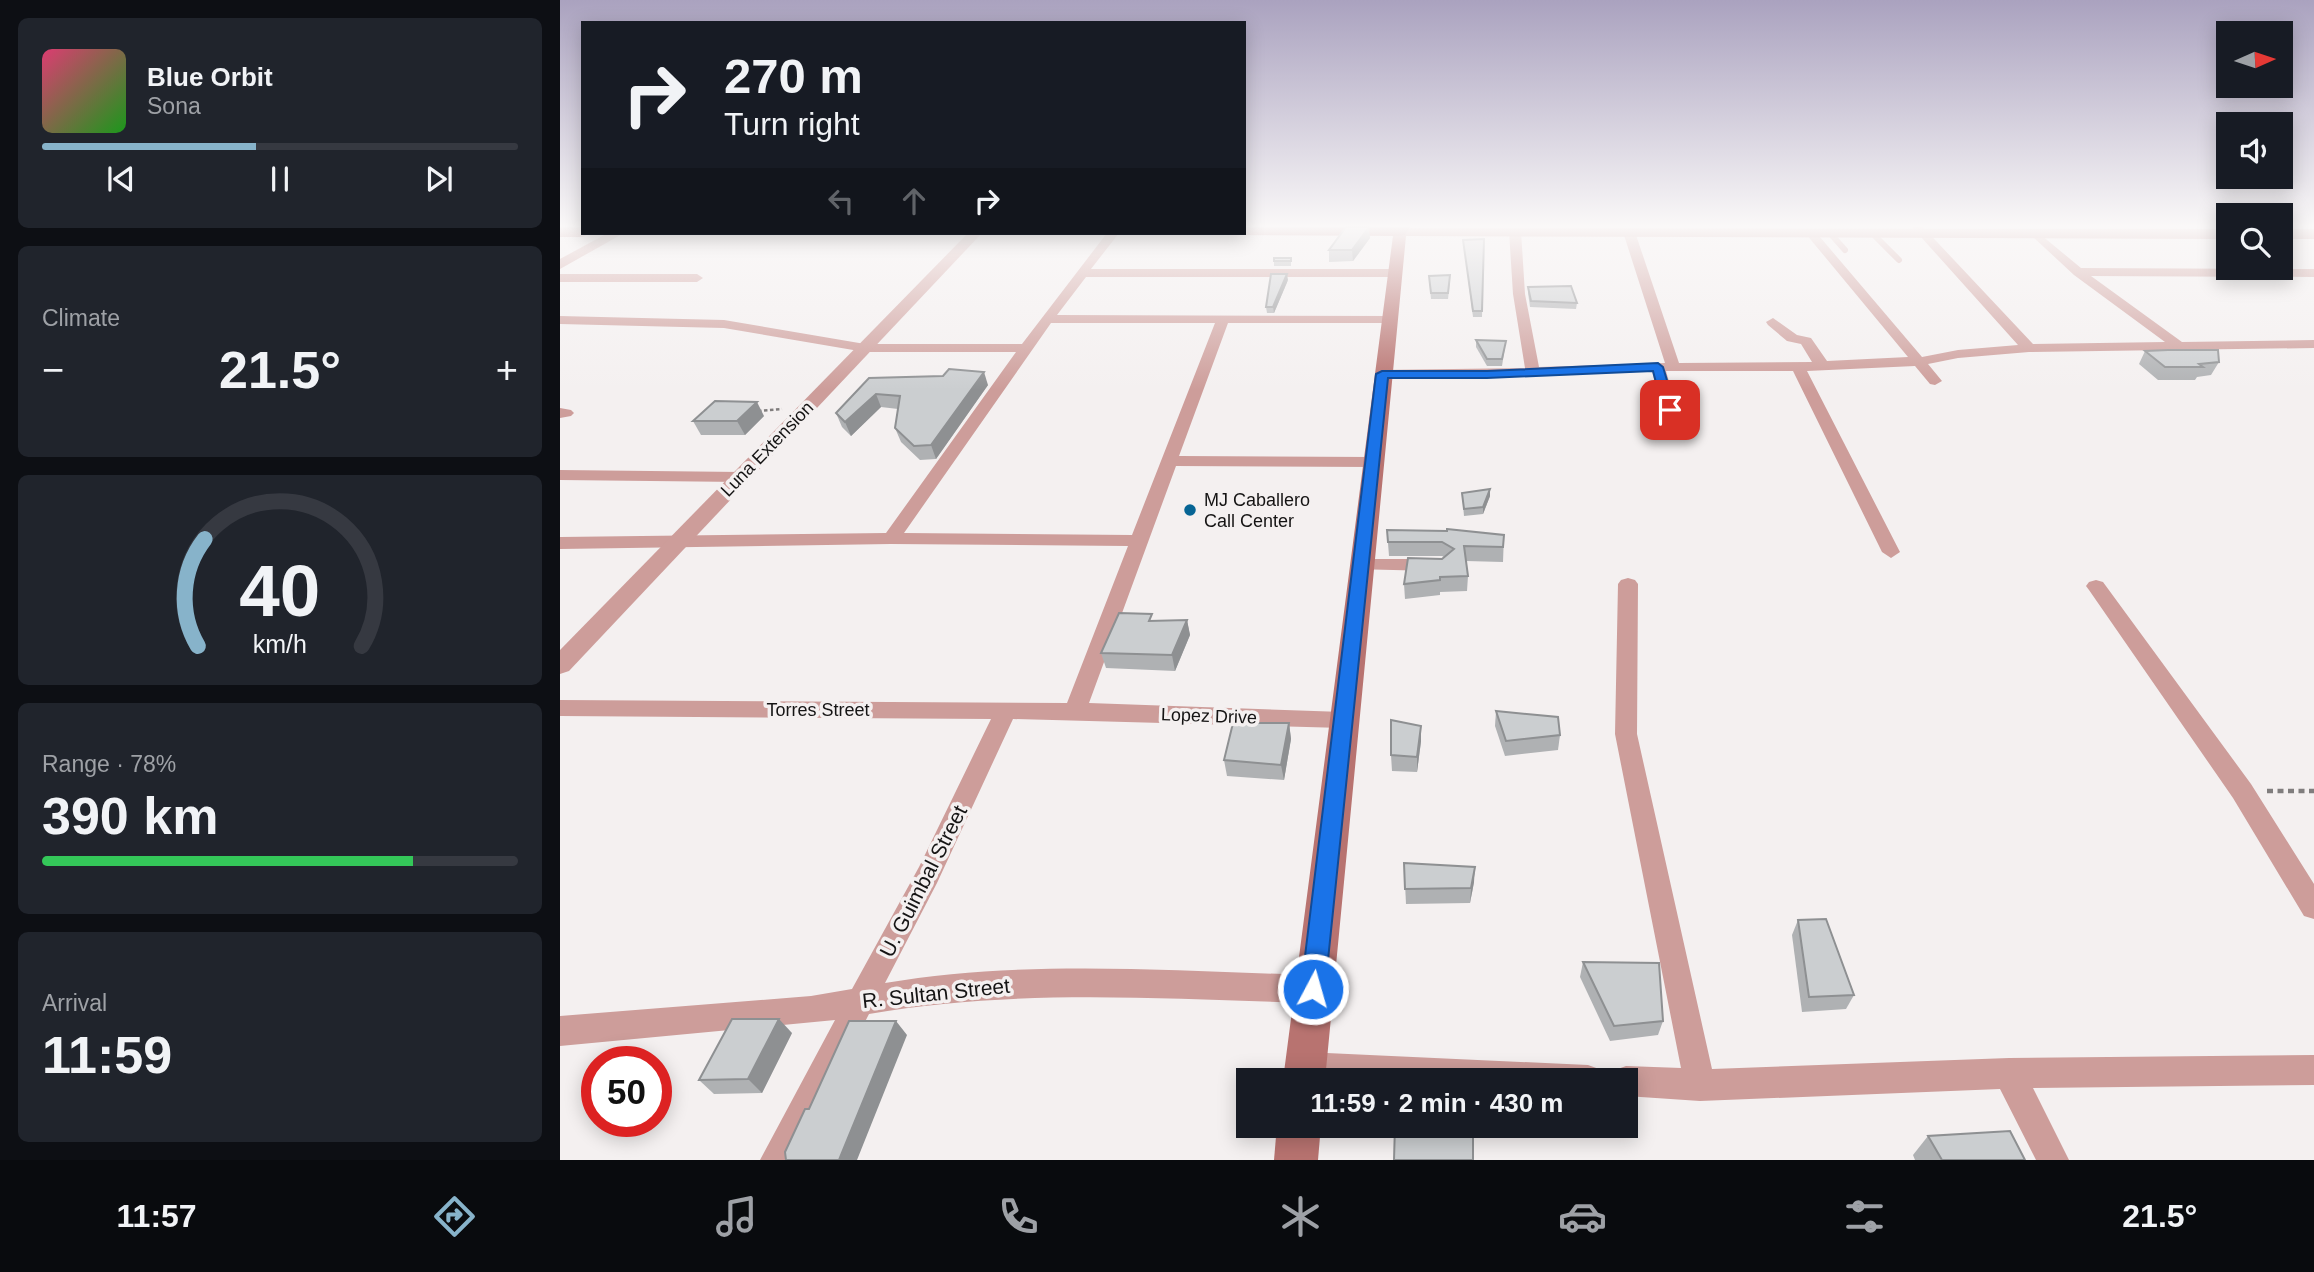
<!DOCTYPE html>
<meta charset="utf-8">
<style>
body{margin:0;font-family:Helvetica,sans-serif;background:#20242c;color:#f1f3f6;height:100vh;display:flex;flex-direction:column;font-size:26px;white-space:nowrap}
*{box-sizing:border-box;margin:0}
p{font-size:23px;color:#9ea1a6}
.icon{flex:none;width:38px;height:38px;fill:none;stroke:currentColor;stroke-width:2;stroke-linecap:round;stroke-linejoin:round}
.map{position:relative;flex:1;overflow:hidden}
.side{display:flex;flex-direction:column;gap:18px;padding:18px;background:#0d0f14;width:560px}
.side>*{flex:none}
.top-card{position:absolute;left:21px;top:21px;width:665px;height:214px;border-radius:0px;box-shadow:0 4px 18px #0003;background:#171b24;color:#f1f3f6;overflow:hidden}
.needle{width:46px;rotate:87deg}
.fabs{position:absolute;left:1656px;top:21px;display:grid;gap:14px}
.fabs a{display:grid;place-items:center;width:77px;height:77px;border-radius:0px;background:#171b24;box-shadow:0 4px 18px #0003;font-size:35px}
.speed{position:absolute;left:21px;top:1046px;display:flex;gap:14px;font-size:35px;font-weight:700;text-align:center}
.speed>*{display:grid;place-content:center;width:91px;height:91px;border-radius:50%;background:#171b24;box-shadow:0 4px 18px #0003;line-height:1}
.speed .limit{border:10px solid #d22;background:#fff;color:#111}
.pin{position:absolute;display:grid;place-items:center;width:60px;height:60px;color:#fff;margin:-30px;border-radius:14px;box-shadow:0 4px 10px #0006}
.me{position:absolute;width:77px;margin:-38px;rotate:6deg;stroke-linejoin:round;filter:drop-shadow(0 0 5px #0008)}
.turn{display:flex;align-items:center;gap:24px;height:147px;padding:0 28px;font-size:32px}
.turn .icon{width:91px;height:91px;stroke-width:2.5}
.turn b{display:block;font-size:49px;line-height:60px}
.lanes{display:flex;align-items:center;height:66px;padding:0 28px;background:#0003;justify-content:center;gap:35px;direction:ltr}
.lanes .off{opacity:.35}
.big{font-size:52px;font-weight:800;line-height:1.1}
.side .card{flex:1;display:flex;flex-direction:column;justify-content:center;gap:10px;min-width:0;padding:0 24px;border-radius:10px;background:#20242c}
.side .dial{align-items:center;gap:0}
.dial svg{height:182px;overflow:visible;fill:none;stroke:#363941;stroke-width:7;stroke-linecap:round;text-anchor:middle}
.dial text{fill:#f1f3f6;stroke:none}
.song{display:flex;align-items:center;gap:21px}
.cover{width:84px;height:84px;border-radius:10px;background:linear-gradient(135deg,hsl(340 70% 55%),hsl(120 70% 35%))}
.played{height:7px;border-radius:4px;background:linear-gradient(90deg,#87b3ca 45%,#363941 45%)}
.keys{display:flex;justify-content:space-around;direction:ltr}
.heat{display:flex;justify-content:space-between;align-items:center;font-size:38px;direction:ltr}
.charge{height:10px;border-radius:5px;background:linear-gradient(90deg,#34c759 78%,#363941 0)}
.trip{position:absolute;left:676px;top:1068px;width:402px;height:70px;border-radius:0px;background:#171b24;box-shadow:0 4px 18px #0003;font-weight:800;line-height:70px;text-align:center}
.dock{display:flex;height:112px;justify-content:space-around;align-items:center;background:#090b0e;color:#9ea1a6}
.dock .icon{width:49px;height:49px}
.dock .selected{color:#87b3ca}
.dock b{font-size:32px;color:#f1f3f6}
main{display:flex;flex:1;min-height:0}
.map>svg:first-child{display:block}
.lines{fill:none;stroke-linecap:round;stroke-linejoin:round}
.path-far1{stroke:#807d7d;stroke-width:2.5;stroke-dasharray:3.5 2.5;stroke-linecap:butt}
.path{stroke:#807d7d;stroke-width:4.5;stroke-dasharray:6 4.5;stroke-linecap:butt}
.service{stroke:#cd9d9a;stroke-width:6}
.minor{fill:#cd9d9a;fill-rule:evenodd}
.tertiary{fill:#cd9d9a;fill-rule:evenodd}
.secondary{fill:#b87370;fill-rule:evenodd}
.primary{fill:#a65452;fill-rule:evenodd}
.wall{fill:#afb1b3}
.shaded-wall{fill:#8e9092}
.building{fill:#cbced0;stroke:#8e9092;stroke-width:2}
.route{fill:#1a73e8;stroke:#114b97;stroke-width:2}
.poi-dot{fill:#066494;stroke:#f4f0f0;stroke-width:2.5}
.labels{text-anchor:middle;dominant-baseline:central;stroke-width:7;stroke-linejoin:round;paint-order:stroke}
.street-label{font-size:18px;fill:#151414;stroke:#f4f0f0}
.poi-label{font-size:18px;fill:#151414;stroke:#f4f0f0;text-anchor:start}
.near-street-label{font-size:21px;fill:#151414;stroke:#f4f0f0}
</style>
<main>
<section class="side">
<div class="card">
<div class="song"><i class="cover"></i><div><b>Blue Orbit</b><p>Sona</p></div></div>
<div class="played"></div>
<div class="keys"><svg class="icon" aria-label="previous" viewBox="0 0 24 24"><path d="M18 5L8 12l10 7zM5 5v14"/></svg><svg class="icon" aria-label="pause" viewBox="0 0 24 24"><path d="M8 5v14M16 5v14"/></svg><svg class="icon" aria-label="next" viewBox="0 0 24 24"><path d="M6 5l10 7-10 7zM19 5v14"/></svg></div>
</div>
<div class="card"><p>Climate</p>
<div class="heat"><a>−</a><b class="big">21.5°</b><a>+</a></div>
</div>
<div class="card dial"><svg viewBox="0 0 100 80">
<path d="M14 69A42 42 0 1 1 86 69"/>
<path d="M14 69A42 42 0 0 1 17 22" stroke="#87b3ca"/>
<text x="50" y="56" font-size="32" font-weight="700">40</text>
<text x="50" y="72" font-size="11">km/h</text>
</svg></div>
<div class="card"><p>Range · 78%</p><b class="big">390 km</b><div class="charge"></div></div>
<div class="card"><p>Arrival</p><b class="big">11:59</b></div>
</section>
<div class="map">
<svg width="1754" height="1160" viewBox="0 0 1754 1160">
<rect width="100%" height="100%" fill="#f4f0f0"/>
<g class="lines">
<path class="path-far1" d="M198,411L222,409"/>
<path class="path" d="M1707,791H1754"/>
<g class="service">
<path d="M1269,232L1285,250"/>
<path d="M1311,232L1339,260"/>
</g>
<g class="minor">
<path d="M1352,227H1363L1473,344L1605,342L1514,275L1471,235V231L1475,230L1521,268L1754,269V277L1531,276L1622,342L1754,340V348L1469,352L1398,358L1368,364L1382,381L1375,385L1370,384L1355,366L1247,371L1340,552L1331,558L1322,552L1233,371H1106L1123,431L1115,436L1107,431L1092,371L927,378H822L815,374L822,370L965,368L953,294L949,231L955,228L961,231L965,294L979,367L1105,363L1063,232L1069,229L1075,232L1119,363L1252,362L1241,344L1227,341L1208,325L1206,322L1213,318L1237,335L1251,338L1267,361L1348,357L1246,234V230H1254L1362,357L1398,350L1458,345Z"/>
<path d="M547,233H559L531,269H834L840,273L834,277H526L497,315L834,316L836,319L829,323H668L619,456L812,457L820,462L812,467L616,466L529,703L783,712L791,714L794,720L791,726L783,728L453,719L377,883L325,983C466,959 611,971 753,975L763,979L767,989L763,999L753,1003C605,999 456,988 309,1014L234,1160H200L275,1020L0,1046V1016L251,996L292,989L359,867L431,719L0,716V700L507,703L568,546L331,544L0,549V537L326,533L456,352H305L164,328L0,324V316L164,320L305,344H462ZM491,323H655L572,535L344,533Z"/>
<path d="M0,274H137L143,278L137,282H0Z"/>
<path d="M0,408L11,410L14,413L11,416L0,418Z"/>
<path d="M0,470L181,472L189,477L181,482L0,480Z"/>
<path d="M800,559H873L882,565L873,571L793,569L791,565Z"/>
<path d="M1068,578L1075,580L1078,584L1077,734L1152,1069L1449,1058L1754,1055V1085L1473,1088L1509,1160H1476L1440,1089L1140,1101L1066,1096V1080H1051L1055,1070L1066,1066L1121,1068L1055,734L1058,584L1061,580Z"/>
<path d="M1536,580L1543,582L1691,784L1754,884V919L1744,916L1673,798L1529,590L1526,586L1529,582Z"/>
<path d="M745,1052L1028,1065L1039,1069L1043,1080H739L734,1078L730,1067L734,1056Z"/>
</g>
<g class="tertiary">
<path d="M48,233H64L0,269V259Z"/>
<path d="M408,233H422L9,671L0,674V650Z"/>
</g>
<g class="secondary">
<path d="M834,228L1668,229V239L846,236L765,1080H723Z"/>
<rect x="1720" y="229" width="34" height="10"/>
<path d="M717,1125H761L758,1160H714Z"/>
</g>
<g class="primary">
<path d="M0,227H23V233H31L23,237H0Z"/>
<path d="M684,227H850L845,235L839,236L678,235L677,233H684Z"/>
</g>
</g>
<g class="wall">
<path d="M810,238L793,261L769,262V250Z"/>
<path d="M924,239L922,317H913L903,240Z"/>
<path d="M731,258V266H714V261Z"/>
<path d="M869,276L890,281L888,299H871Z"/>
<path d="M728,280L714,313H707L706,307Z"/>
<path d="M968,287L1017,303L1016,309L970,307L968,293Z"/>
<path d="M916,340L945,347L942,366H927L916,347Z"/>
<path d="M1585,351L1659,362L1651,375L1637,377L1635,380H1598L1579,364Z"/>
<path d="M309,378L428,385L376,459L360,460L341,442L335,428L338,409L321,407L291,436L282,427L276,413Z"/>
<path d="M204,416L185,435H141L133,421Z"/>
<path d="M930,489V496L923,514L904,516L902,493Z"/>
<path d="M827,530L944,535L943,562L906,561L908,576L907,591L880,592V595L845,599L844,584L884,557L882,556H829Z"/>
<path d="M627,620L630,635L615,671L546,668L541,653L594,621Z"/>
<path d="M936,711L1000,735L998,750L945,756L935,726Z"/>
<path d="M729,723L731,739L724,780L667,776L664,760Z"/>
<path d="M861,726V741L857,772L832,771L831,755Z"/>
<path d="M844,863L914,882L910,903L846,904Z"/>
<path d="M1238,920L1294,995L1286,1009L1242,1012L1232,935Z"/>
<path d="M1023,962L1103,1021L1098,1035L1050,1041L1020,977Z"/>
<path d="M232,1033L202,1093L154,1094L139,1080Z"/>
<path d="M1368,1136L1465,1160H1355L1353,1155Z"/>
</g>
<g class="shaded-wall">
<path d="M809,227L810,238L793,261L792,250Z"/>
<path d="M727,274L728,280L714,313L713,307Z"/>
<path d="M424,372L428,385L376,459L371,445Z"/>
<path d="M316,394L321,407L291,436L285,422Z"/>
<path d="M197,402L204,416L185,435L177,421Z"/>
<path d="M930,489V496L923,514V507Z"/>
<path d="M627,620L630,635L615,671L612,655Z"/>
<path d="M729,723L731,739L724,780L721,765Z"/>
<path d="M861,726V741L857,772V757Z"/>
<path d="M915,867L914,882L910,903L911,888Z"/>
<path d="M219,1019L232,1033L202,1093L188,1079Z"/>
<path d="M336,1021L347,1035L297,1160H279Z"/>
</g>
<g class="building">
<path d="M786,227H809L792,250H769Z"/>
<path d="M924,239L922,311H913L903,240Z"/>
<rect x="714" y="258" width="17" height="3"/>
<path d="M711,274H727L713,307H706Z"/>
<path d="M890,275L888,293H871L869,276Z"/>
<path d="M1011,286L1017,303L971,301L968,287Z"/>
<path d="M916,340L946,341L942,359H927Z"/>
<path d="M1608,350H1658L1659,362L1639,364L1643,367H1605L1585,351Z"/>
<path d="M389,369L424,372L371,445L354,446L335,428L340,396L316,394L285,422L276,413L309,378L383,376Z"/>
<path d="M155,401L197,402L177,421H133Z"/>
<path d="M930,489L923,507L904,509L902,493Z"/>
<path d="M887,529L944,535L943,547L904,546L908,576L880,577V580L844,584L848,558L882,559L894,549L882,542H828L827,530L887,531Z"/>
<path d="M559,613L592,614L589,621L627,620L612,655L541,653Z"/>
<path d="M936,711L998,717L1000,735L946,741Z"/>
<path d="M831,720L861,726L857,757L831,755Z"/>
<path d="M673,723H729L721,765L664,760Z"/>
<path d="M844,863L915,867L911,888L845,889Z"/>
<path d="M1266,919L1294,995L1249,997L1238,920Z"/>
<path d="M1023,962L1099,963L1103,1021L1054,1026Z"/>
<path d="M172,1019H219L188,1079L139,1080Z"/>
<path d="M289,1021H336L279,1160H226L225,1152L245,1109H249Z"/>
<path d="M837,1078L863,1080H837Z"/>
<path d="M835,1125H913V1160H834Z"/>
<path d="M1450,1131L1465,1160H1382L1368,1136Z"/>
</g>
<linearGradient id="sky" x2="0" y2="1"><stop stop-color="#aaa2bf"/><stop offset="0.58" stop-color="#faf8f8"/><stop offset="1" stop-color="#faf8f8" stop-opacity="0"/></linearGradient>
<rect width="1754" height="390" fill="url(#sky)"/>
<path class="route" d="M1098,363L1103,367L1116,410L1114,413H1105L1103,410L1093,371L927,378H828L765,989L762,997L753,1001L745,997L741,989L816,374L822,371H927Z"/>
<circle class="poi-dot" cx="630" cy="510" r="7"/>
<g class="labels">
<g class="street-label">
<text transform="translate(207 449) rotate(-46)">Luna Extension</text>
<text x="258" y="710">Torres Street</text>
<text transform="translate(649 716) rotate(2)">Lopez Drive</text>
</g>
<g class="poi-label">
<text x="644" y="500">MJ Caballero<tspan x="644" dy="21">Call Center</tspan></text>
</g>
<g class="near-street-label">
<text transform="translate(363 881) rotate(-63)">U. Guimbal Street</text>
<text transform="translate(376 993) rotate(-6)">R. Sultan Street</text>
</g>
</g>
</svg>
<div class="fabs">
<a><svg class="needle" viewBox="-14 -14 28 28"><path d="M0-13l5 13h-10z" fill="#e53935"/><path d="M0 13l5-13h-10z" fill="#9ea1a6"/></svg></a>
<a><svg class="icon" aria-label="sound" viewBox="0 0 24 24"><path d="M4 9h4l5-4v14l-5-4H4zM17 9q2 3 0 6"/></svg></a>
<a><svg class="icon" aria-label="search" viewBox="0 0 24 24"><circle cx="10" cy="10" r="6"/><path d="M15 15l6 6"/></svg></a>
</div>
<div class="speed"><div class="limit">50</div></div>
<div class="pin" style="left:1110px;top:410px;background:#d93025"><svg class="icon" aria-label="arrive" viewBox="0 0 24 24"><path d="M6 21V4h12l-3 4 3 4H6"/></svg></div>
<svg class="me" style="left:753px;top:989px" viewBox="-20 -20 40 40"><circle r="17" fill="#1a73e8" stroke="#fff" stroke-width="3"/><path d="M0-11L8 9 0 5-8 9z" fill="#fff"/></svg>
<div class="trip">11:59 · 2 min · 430 m</div>
<div class="top-card">
<div class="turn"><svg class="icon" aria-label="right" viewBox="0 0 24 24"><path d="M7 20v-9h11M14 6l5 5-5 5"/></svg><div><b>270 m</b>Turn right</div></div>
<div class="lanes"><svg class="icon off" aria-label="left" viewBox="0 0 24 24"><path d="M17 20v-9H6M10 6l-5 5 5 5"/></svg><svg class="icon off" aria-label="ahead" viewBox="0 0 24 24"><path d="M12 20V5M6 11l6-6 6 6"/></svg><svg class="icon" aria-label="right" viewBox="0 0 24 24"><path d="M7 20v-9h11M14 6l5 5-5 5"/></svg></div>
</div>
</div>
</main>
<nav class="dock">
<b>11:57</b>
<svg class="icon selected" aria-label="directions" viewBox="0 0 24 24"><path d="M12 3l9 9-9 9-9-9zM9 14v-3h6M13 9l2 2-2 2"/></svg>
<svg class="icon" aria-label="music" viewBox="0 0 24 24"><path d="M9 18V5l10-2v13"/><circle cx="6" cy="18" r="3"/><circle cx="16" cy="16" r="3"/></svg>
<svg class="icon" aria-label="phone" viewBox="0 0 24 24"><path d="M5 4h4l2 5-3 2q2 4 5 5l2-3 5 2v4C11 20 4 13 5 4z"/></svg>
<svg class="icon" aria-label="climate" viewBox="0 0 24 24"><path d="M12 3v18M4 7l16 10M4 17L20 7"/></svg>
<svg class="icon" aria-label="car" viewBox="0 0 24 24"><path d="M5 17H2v-5l4-1 3-4h7l3 4 3 1v5h-3M9 17h6M6 11h13"/><circle cx="7" cy="17" r="2"/><circle cx="17" cy="17" r="2"/></svg>
<svg class="icon" aria-label="filters" viewBox="0 0 24 24"><path d="M4 7h16M4 17h16"/><circle cx="9" cy="7" r="2"/><circle cx="15" cy="17" r="2"/></svg>
<b>21.5°</b>
</nav>
